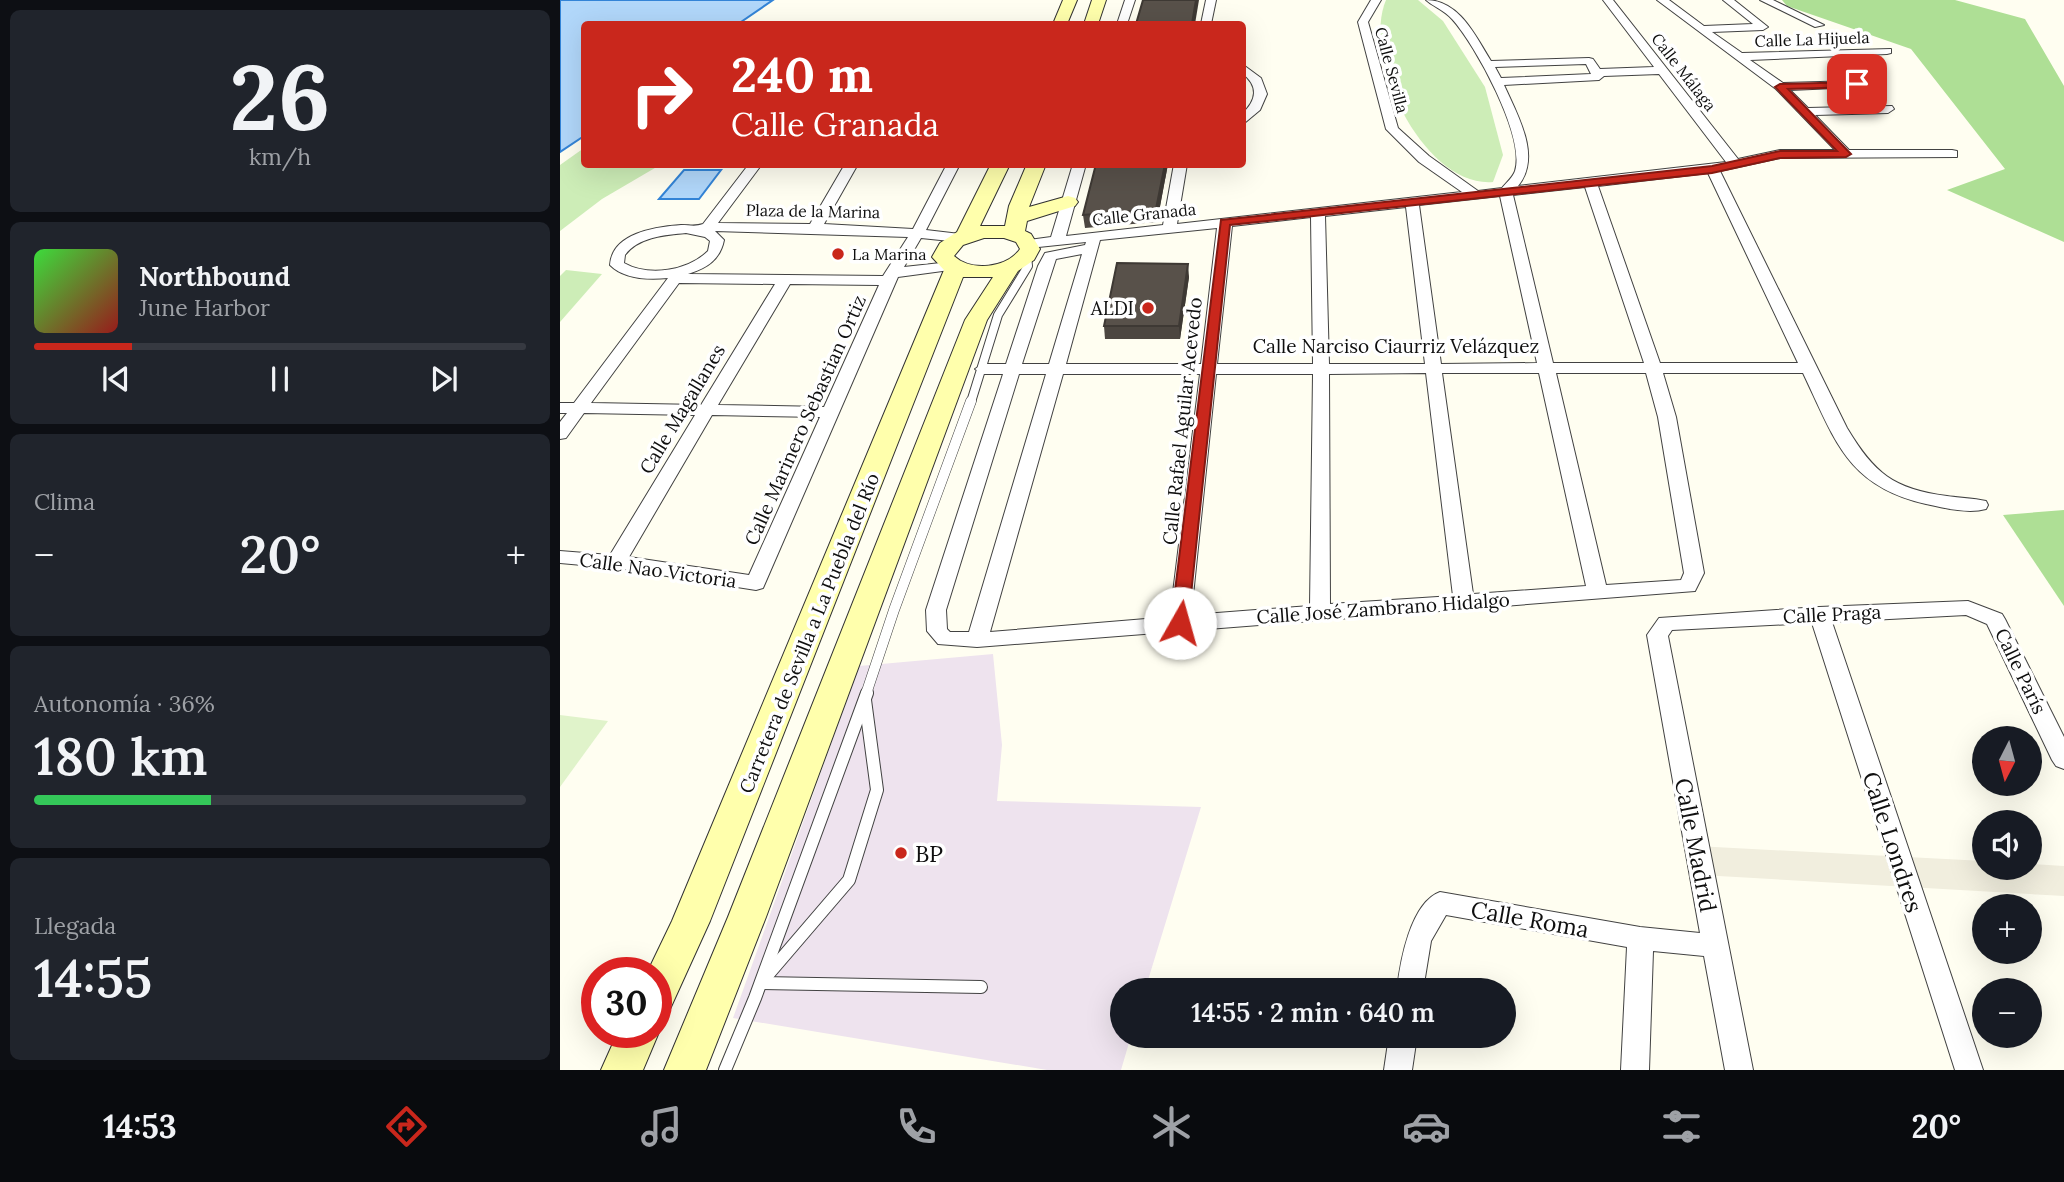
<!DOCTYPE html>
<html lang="es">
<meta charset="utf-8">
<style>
body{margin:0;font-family:Lora,serif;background:#20242c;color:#f1f3f6;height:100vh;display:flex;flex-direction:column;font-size:26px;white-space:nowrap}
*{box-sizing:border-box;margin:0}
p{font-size:23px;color:#9ea1a6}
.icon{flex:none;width:38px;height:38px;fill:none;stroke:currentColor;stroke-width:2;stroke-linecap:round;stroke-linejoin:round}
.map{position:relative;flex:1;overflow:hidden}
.drawer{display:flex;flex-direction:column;gap:10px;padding:10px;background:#0d0f14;width:560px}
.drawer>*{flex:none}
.top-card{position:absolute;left:21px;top:21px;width:665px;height:147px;border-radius:7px;box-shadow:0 7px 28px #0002;background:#c9271c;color:#fff;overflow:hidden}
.needle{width:46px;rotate:186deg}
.buttons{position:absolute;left:1412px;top:726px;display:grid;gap:14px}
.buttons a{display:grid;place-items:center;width:70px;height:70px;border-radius:50%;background:#171b24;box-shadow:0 7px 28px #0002;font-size:35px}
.speed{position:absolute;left:21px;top:957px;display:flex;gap:14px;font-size:35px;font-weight:700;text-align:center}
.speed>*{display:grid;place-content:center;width:91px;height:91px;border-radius:50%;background:#171b24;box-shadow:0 7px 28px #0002;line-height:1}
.speed .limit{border:10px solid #d22;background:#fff;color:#111}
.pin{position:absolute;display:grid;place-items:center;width:60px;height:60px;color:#fff;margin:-30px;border-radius:14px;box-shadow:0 4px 10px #0006}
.me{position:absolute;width:77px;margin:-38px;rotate:7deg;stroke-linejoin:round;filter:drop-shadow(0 0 5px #0008)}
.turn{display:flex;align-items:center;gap:24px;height:147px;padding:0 35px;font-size:32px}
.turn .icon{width:91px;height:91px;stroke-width:2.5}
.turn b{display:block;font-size:49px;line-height:60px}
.big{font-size:52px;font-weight:600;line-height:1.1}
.drawer .tile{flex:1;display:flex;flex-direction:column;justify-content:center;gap:10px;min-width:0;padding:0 24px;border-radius:10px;background:#20242c}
.drawer .dial{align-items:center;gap:0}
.dial b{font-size:91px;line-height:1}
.song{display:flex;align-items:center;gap:21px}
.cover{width:84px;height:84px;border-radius:10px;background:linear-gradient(135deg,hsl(120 70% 55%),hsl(0 70% 35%))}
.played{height:7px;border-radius:4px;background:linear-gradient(90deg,#c9271c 20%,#363941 20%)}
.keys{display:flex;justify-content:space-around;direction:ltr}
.heat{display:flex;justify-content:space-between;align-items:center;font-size:38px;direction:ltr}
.charge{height:10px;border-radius:5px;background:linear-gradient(90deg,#34c759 36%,#363941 0)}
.trip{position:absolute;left:550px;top:978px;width:406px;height:70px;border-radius:35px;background:#171b24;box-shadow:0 7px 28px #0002;font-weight:600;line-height:70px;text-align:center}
.tabs{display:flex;height:112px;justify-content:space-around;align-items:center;background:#090b0e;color:#9ea1a6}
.tabs .icon{width:49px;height:49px}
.tabs .current{color:#c9271c}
.tabs b{font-size:32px;color:#f1f3f6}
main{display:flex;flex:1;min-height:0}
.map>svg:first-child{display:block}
.industrial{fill:#eee3ee}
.green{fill:#cdedb7}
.forest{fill:#aedf95}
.pitch{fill:#e0f3ca}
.plaza{fill:#f1eede}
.water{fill:#b1d7fa;stroke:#3384d7;stroke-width:2}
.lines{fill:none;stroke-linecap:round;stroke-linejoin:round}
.lane-far2-casing{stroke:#424242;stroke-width:10}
.lane-far1-casing{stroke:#424242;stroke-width:11}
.lane-casing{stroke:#424242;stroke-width:14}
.street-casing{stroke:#424242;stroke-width:2}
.secondary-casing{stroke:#313131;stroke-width:2}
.lane-far2{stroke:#fff;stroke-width:8}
.lane-far1{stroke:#fff;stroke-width:10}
.lane{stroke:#fff;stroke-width:12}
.street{fill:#fff;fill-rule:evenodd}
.secondary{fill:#ffffac;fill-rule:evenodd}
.wall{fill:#4c4640}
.shaded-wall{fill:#3e3934}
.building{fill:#58514a;stroke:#3e3934;stroke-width:2}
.route{fill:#c9271c;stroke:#831912;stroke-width:2}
.poi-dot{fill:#c9271c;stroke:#fff;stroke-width:2.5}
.labels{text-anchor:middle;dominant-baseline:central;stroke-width:7;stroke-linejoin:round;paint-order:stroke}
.far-street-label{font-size:16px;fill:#0f0f0f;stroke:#fff}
.far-poi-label{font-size:16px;fill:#0f0f0f;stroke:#fff;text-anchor:start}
.poi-label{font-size:19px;fill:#0f0f0f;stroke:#fff;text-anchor:end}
.street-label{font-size:19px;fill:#0f0f0f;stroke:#fff}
.near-street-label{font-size:23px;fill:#0f0f0f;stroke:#fff}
.near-poi-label{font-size:23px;fill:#0f0f0f;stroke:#fff;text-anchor:start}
</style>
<main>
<section class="drawer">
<div class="tile dial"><b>26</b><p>km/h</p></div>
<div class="tile">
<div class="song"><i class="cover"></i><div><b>Northbound</b><p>June Harbor</p></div></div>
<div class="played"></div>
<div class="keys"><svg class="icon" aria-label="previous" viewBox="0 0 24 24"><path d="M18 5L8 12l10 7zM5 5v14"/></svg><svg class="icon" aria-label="pause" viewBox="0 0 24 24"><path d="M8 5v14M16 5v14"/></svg><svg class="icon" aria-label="next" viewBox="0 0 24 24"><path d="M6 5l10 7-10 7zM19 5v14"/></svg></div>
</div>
<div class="tile"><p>Clima</p>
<div class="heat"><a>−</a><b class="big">20°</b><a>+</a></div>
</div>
<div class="tile"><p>Autonomía · 36%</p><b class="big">180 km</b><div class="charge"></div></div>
<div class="tile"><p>Llegada</p><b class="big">14:55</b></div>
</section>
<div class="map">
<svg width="1504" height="1070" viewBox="0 0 1504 1070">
<rect width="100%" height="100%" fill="#fffef1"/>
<path class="industrial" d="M433,654L442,745L437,801L641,807L585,990H562V1036H571L561,1070H487L173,1018L299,666Z"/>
<g class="green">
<path d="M826,0H858L883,21L925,87L943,155L933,182C864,188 801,58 826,0Z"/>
<path d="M24,148V164L100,165L42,199L0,231V165Z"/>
<path d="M6,270L42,274L0,322V276Z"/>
</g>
<g class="forest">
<path d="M1222,0H1395L1465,19L1504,86V242L1387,190L1445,169L1351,49L1227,6Z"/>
<path d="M1504,510V606L1443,515Z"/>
</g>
<path class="pitch" d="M0,715L48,721L0,787Z"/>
<path class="plaza" d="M1136,846L1424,861V868H1470V864L1504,866V896L1141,875Z"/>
<g class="water">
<path d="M0,0H213L178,24H24V136L0,152Z"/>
<path d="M124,170H161L139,199H99Z"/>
</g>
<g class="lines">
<defs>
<path id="lane-far2" d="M411,402L438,315L468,266L467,256"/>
<path id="lane-far1" d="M306,694L334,610L411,401"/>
<g id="lane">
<path d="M205,978L289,880L317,790L305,700"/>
<path d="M201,983L421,987"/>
<path d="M165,1070L195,998L307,693"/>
</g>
<g id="street">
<path d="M565,0H575L567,24H557Z"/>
<path d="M646,0H656L651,24H641Z"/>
<path d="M811,0H821L808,22L838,128L869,156L918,191L942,188C946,183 953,177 955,171C966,137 915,44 892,19C884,10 874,7 866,0C899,0 915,35 931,61L1029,58L1033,59L1040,69L1094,67L1043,0H1053L1178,159L1220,150H1275L1216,89L1097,0H1109L1144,26L1193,24L1163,0H1174L1208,27L1203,30L1152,32L1182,53L1331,49V53L1327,54L1190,60L1223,83L1297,81L1303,84L1297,87L1230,90L1248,108L1332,106L1334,109L1328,113L1255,115L1289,150H1392L1397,151V157L1220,158L1160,171L1287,428C1314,473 1333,489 1387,496C1400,498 1413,498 1426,501L1428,505L1426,509C1408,514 1384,508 1366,504C1287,486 1275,440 1243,373H1103L1116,417L1144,573L1135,591L417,647L378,644L367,631L366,610L443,374H423L415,369L423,364H446L478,266L485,253L525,245L526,242L469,248L462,244L469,240L491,237L513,164H526L506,236L603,225L614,164H627L617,224L902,192L859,162L826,129L798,22ZM1026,64L1031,74L941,78L935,67ZM1099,74L1166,162L958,186C982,157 958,116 944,85L1039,80L1044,76ZM1148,173L1238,363H1100L1038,186ZM1025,187L1084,363H993L953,195ZM940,196L977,363L881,364L859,205ZM846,207L865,364H769L765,216ZM751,217L753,364H657L672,226ZM657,228L641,364H506L540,240ZM522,254L489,364H462L496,259ZM866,373L893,596L770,604L769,374ZM882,373H979L1026,586L913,594ZM996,373H1086L1098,417L1124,573L1121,580L1046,585ZM459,374H486L409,632H390L387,629L386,610ZM503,374H640L610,617L430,632ZM656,374H753L750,606L631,615Z"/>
<path d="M1200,0H1213L1264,25L1255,27Z"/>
<path d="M682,64L701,78L707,94L700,110L682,125V114C697,100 699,86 682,73Z"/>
<path d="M189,164H202L158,223L250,224L285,164H298L264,224L353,229L387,164H400L366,230L400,234L407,238L400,242L361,238L344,267L390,262L397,266L390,270L338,277L203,588L196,590L56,568L0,563V551L50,555L135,415L24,413L6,438L0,439V422L7,413H0V403H14L108,278C88,280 64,279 50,265C52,233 95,227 121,225C130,225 135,227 143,224ZM155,231L348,237L323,276L128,274C147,268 160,260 164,240ZM126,233L145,237L150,241L148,251C128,271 89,277 64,263L65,255C78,237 105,235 126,233ZM119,283L215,284L141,405L31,403ZM230,284L319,285L264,407L158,405ZM152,415L260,417L189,575L69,557Z"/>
<path d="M1408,601L1442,614L1445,619L1504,737V769L1496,766L1492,760L1427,624L1406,615L1272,622L1423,1070H1395L1252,623L1112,630L1108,636L1193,1070H1165L1144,956L1093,951L1089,1070H1061L1067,947L886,915L871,941L863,990H837C840,963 850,903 880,892L1080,927L1140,933L1087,635L1099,618L1259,607Z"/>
<path d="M829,1036H857L852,1070H824Z"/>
</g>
<g id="secondary">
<path d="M503,0H517L507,24H493Z"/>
<path d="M532,0H546L538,24H524Z"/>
<path d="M431,164H450L420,226H445L449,206L467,164H486L469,207L508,196L515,198L518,202L515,206L467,221L465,231L471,234L480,249L474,260L458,271L427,320L206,917L146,1070H104L168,917L405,320L433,277H403L150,921L110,1009L96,1014V973H87L112,921L384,270L372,257L380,243L397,232ZM424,238H444L456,242L460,249C447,268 411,272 394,256L403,245Z"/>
<path d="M96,1026L99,1032L83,1070H41L58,1032H96Z"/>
</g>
</defs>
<use href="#lane-far2" class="lane-far2-casing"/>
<use href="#lane-far1" class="lane-far1-casing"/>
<use href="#lane" class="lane-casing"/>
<use href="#street" class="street-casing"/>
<use href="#secondary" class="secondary-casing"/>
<use href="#lane-far2" class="lane-far2"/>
<use href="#lane-far1" class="lane-far1"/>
<use href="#lane" class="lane"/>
<use href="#street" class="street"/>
<use href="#secondary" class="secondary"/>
</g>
<g class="wall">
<path d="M536,164H608L597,222L525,228L523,215Z"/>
<path d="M629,277L620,339H545L544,326Z"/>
</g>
<g class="shaded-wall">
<path d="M636,0H639L635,24H632Z"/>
<path d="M605,164H608L597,222L596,209Z"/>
<path d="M628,264L629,277L620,339L619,326Z"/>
</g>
<g class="building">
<path d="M583,0H636L632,24H576Z"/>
<path d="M536,164H605L596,209L523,215Z"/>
<path d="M557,263L628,264L619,326H544Z"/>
</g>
<path class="route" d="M1300,82V86L1297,87L1228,89L1289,152L1291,154L1286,157L1220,158L1152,173L670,225L628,623L620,629L614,627L611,623L661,220L1152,166L1220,151H1277L1215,87L1220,84Z"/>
<g class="poi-dot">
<circle cx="278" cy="254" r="7"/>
<circle cx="588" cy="308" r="7"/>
<circle cx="341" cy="853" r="7"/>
</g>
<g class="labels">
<g class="far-street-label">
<text transform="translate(1252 39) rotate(-2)">Calle La Hijuela</text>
<text transform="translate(832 70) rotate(75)">Calle Sevilla</text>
<text transform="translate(1124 72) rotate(52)">Calle Málaga</text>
<text transform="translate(253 211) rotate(1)">Plaza de la Marina</text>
<text transform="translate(584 214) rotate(-6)">Calle Granada</text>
</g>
<g class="far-poi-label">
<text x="292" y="254">La Marina</text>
</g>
<g class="poi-label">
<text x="574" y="308">ALDI</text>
</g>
<g class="street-label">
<text x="836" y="346">Calle Narciso Ciaurriz Velázquez</text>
<text transform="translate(122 409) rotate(-59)">Calle Magallanes</text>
<text transform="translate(245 420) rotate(-66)">Calle Marinero Sebastian Ortiz</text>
<text transform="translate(622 421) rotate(-84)">Calle Rafael Aguilar Acevedo</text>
<text transform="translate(98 570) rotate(8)">Calle Nao Victoria</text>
<text transform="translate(823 608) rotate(-4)">Calle José Zambrano Hidalgo</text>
<text transform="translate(1272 614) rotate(-3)">Calle Praga</text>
<text transform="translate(249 633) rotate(-68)">Carretera de Sevilla a La Puebla del Río</text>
<text transform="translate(1461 671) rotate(64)">Calle París</text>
</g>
<g class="near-street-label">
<text transform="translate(1333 842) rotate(72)">Calle Londres</text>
<text transform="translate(1136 845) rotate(79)">Calle Madrid</text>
<text transform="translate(970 919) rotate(10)">Calle Roma</text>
</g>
<g class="near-poi-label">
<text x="355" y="853">BP</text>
</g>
</g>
</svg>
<div class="buttons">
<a><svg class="needle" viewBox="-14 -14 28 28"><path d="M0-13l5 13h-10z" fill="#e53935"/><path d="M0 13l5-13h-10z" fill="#9ea1a6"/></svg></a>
<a><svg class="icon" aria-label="sound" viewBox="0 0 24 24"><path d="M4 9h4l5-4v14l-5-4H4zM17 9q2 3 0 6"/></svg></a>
<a>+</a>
<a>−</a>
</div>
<div class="speed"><div class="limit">30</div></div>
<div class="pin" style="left:1297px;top:84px;background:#d93025"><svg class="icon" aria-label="arrive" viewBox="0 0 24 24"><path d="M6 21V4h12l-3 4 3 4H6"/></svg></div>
<svg class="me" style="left:620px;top:623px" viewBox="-20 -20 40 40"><circle r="19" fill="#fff"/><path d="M0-13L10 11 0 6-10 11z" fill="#c9271c"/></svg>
<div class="trip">14:55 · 2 min · 640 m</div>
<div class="top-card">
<div class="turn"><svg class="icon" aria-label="right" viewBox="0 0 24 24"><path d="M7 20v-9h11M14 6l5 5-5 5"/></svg><div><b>240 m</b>Calle Granada</div></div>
</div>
</div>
</main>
<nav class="tabs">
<b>14:53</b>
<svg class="icon current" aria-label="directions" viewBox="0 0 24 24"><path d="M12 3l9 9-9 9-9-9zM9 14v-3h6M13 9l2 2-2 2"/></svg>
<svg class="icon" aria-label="music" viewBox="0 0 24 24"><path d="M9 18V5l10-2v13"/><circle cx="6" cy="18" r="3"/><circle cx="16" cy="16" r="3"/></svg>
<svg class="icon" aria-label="phone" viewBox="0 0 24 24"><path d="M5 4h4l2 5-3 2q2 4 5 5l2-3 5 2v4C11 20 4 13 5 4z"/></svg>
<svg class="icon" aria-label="climate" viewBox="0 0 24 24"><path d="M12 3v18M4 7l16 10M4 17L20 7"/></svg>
<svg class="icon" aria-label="car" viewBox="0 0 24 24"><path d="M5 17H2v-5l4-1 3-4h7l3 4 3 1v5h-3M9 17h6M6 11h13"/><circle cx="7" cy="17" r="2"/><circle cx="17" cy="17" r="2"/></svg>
<svg class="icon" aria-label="filters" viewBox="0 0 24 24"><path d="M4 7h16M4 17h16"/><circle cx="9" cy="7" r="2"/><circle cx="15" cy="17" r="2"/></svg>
<b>20°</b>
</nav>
